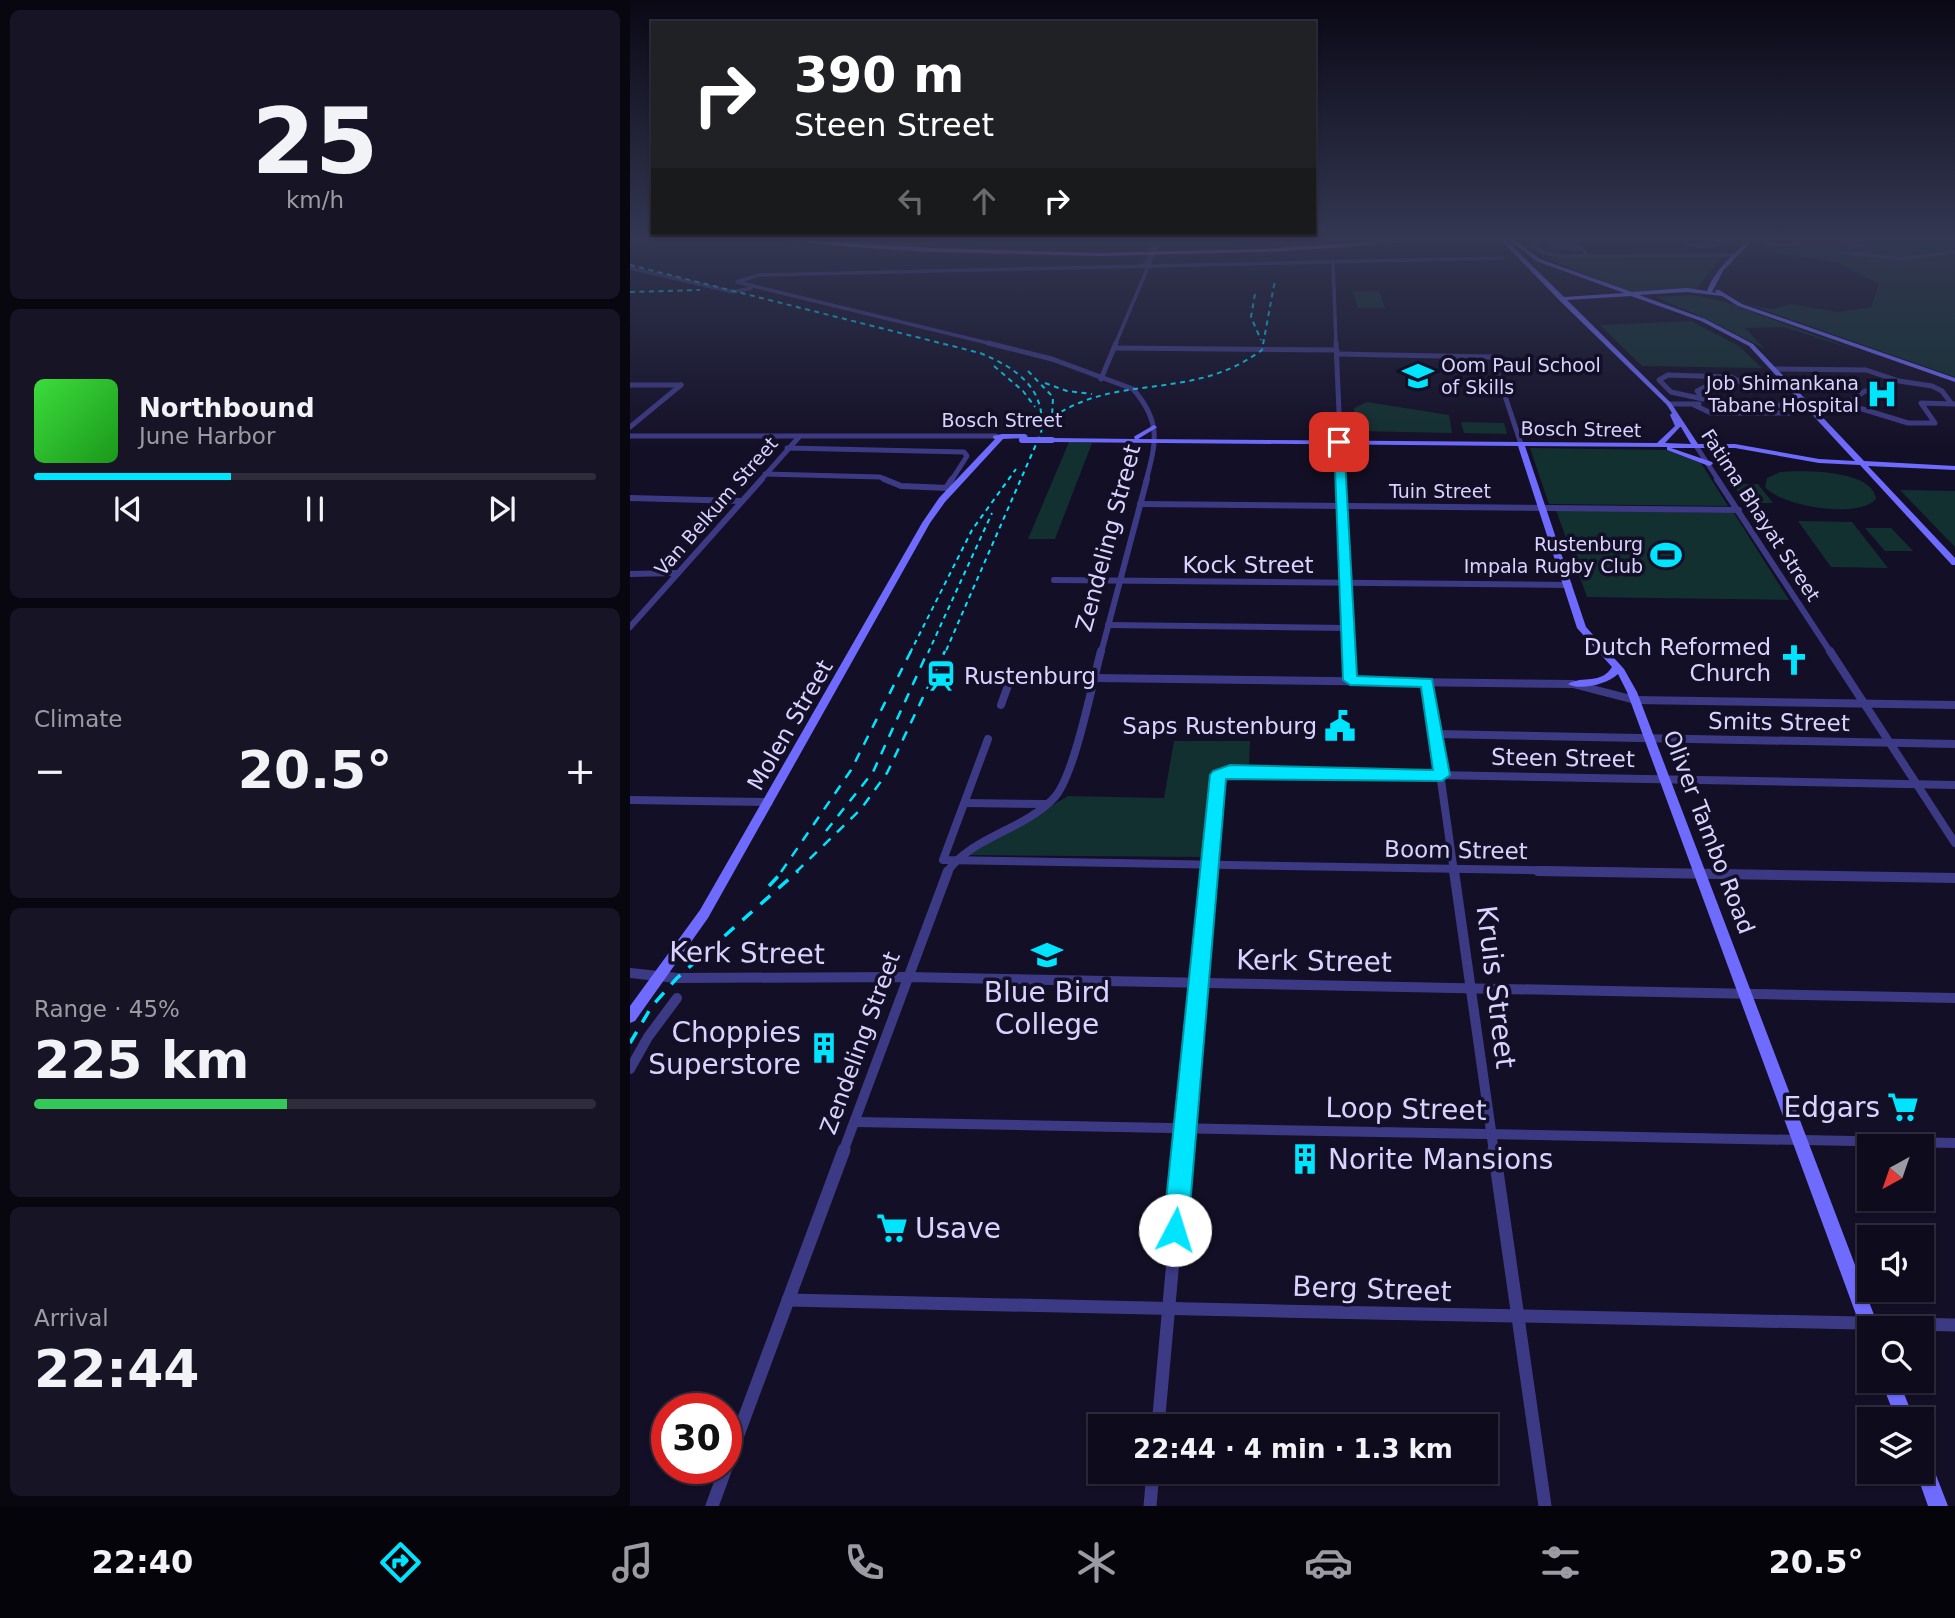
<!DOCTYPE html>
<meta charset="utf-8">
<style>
body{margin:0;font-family:"DejaVu Sans",sans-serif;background:#171425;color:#f1f3f6;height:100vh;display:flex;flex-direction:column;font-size:26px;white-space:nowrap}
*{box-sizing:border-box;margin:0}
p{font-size:23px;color:#9b9ba3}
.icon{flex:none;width:38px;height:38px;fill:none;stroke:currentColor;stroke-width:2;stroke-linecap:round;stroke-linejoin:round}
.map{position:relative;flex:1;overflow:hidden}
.side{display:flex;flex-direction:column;gap:10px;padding:10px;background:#08060f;width:630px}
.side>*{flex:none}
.top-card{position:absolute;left:21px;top:21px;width:665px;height:214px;border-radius:0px;box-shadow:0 2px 5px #0004,0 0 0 2px #2e2b3b;background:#202124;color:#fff;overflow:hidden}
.needle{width:46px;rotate:220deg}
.fabs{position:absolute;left:1227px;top:1134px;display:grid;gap:14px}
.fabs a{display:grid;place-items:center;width:77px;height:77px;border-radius:0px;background:#0e0b1c;box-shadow:0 2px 5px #0004,0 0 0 2px #2e2b3b;font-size:35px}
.speed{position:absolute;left:21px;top:1393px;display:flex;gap:14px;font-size:35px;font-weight:700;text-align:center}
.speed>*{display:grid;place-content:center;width:91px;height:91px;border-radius:50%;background:#0e0b1c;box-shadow:0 2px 5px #0004,0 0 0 2px #2e2b3b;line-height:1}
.speed .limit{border:10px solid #d22;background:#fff;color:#111}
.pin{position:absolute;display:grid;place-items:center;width:60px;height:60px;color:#fff;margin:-30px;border-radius:14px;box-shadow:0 4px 10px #0006}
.me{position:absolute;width:77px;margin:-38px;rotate:5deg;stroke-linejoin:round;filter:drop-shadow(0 0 5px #0008)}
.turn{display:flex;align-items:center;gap:24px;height:147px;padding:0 28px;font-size:32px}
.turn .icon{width:91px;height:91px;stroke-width:2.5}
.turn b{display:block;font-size:49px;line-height:60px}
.lanes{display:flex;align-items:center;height:66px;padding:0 28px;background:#0003;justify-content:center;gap:35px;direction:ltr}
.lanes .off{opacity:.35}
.big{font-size:52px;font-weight:800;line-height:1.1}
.side .card{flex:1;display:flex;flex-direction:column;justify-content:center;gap:10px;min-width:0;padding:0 24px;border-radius:10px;background:#171425}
.side .dial{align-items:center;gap:0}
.dial b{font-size:91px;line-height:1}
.song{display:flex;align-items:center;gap:21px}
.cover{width:84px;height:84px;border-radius:10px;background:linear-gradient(135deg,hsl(120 70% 55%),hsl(120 70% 35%))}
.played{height:7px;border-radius:4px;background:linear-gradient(90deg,#00e5ff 35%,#2e2b3b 35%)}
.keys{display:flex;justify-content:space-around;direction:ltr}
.heat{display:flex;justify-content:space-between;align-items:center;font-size:38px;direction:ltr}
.charge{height:10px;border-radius:5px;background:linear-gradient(90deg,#34c759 45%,#2e2b3b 0)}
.trip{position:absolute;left:458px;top:1414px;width:410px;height:70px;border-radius:0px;background:#0e0b1c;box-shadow:0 2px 5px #0004,0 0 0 2px #2e2b3b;font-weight:800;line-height:70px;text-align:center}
.menu{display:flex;height:112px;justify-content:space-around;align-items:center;background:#06040b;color:#9b9ba3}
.menu .icon{width:49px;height:49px}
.menu .on{color:#00e5ff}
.menu b{font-size:32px;color:#f1f3f6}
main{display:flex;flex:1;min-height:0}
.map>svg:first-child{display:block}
.green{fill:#12302f}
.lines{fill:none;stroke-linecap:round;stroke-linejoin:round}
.street-far5{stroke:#3d3a85;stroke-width:3.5}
.street-far4{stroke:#3d3a85;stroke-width:5}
.street-far3{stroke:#3d3a85;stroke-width:6}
.street-far2{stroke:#3d3a85;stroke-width:8}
.street-far1{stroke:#3d3a85;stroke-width:10}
.street{stroke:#3d3a85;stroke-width:13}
.secondary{fill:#6f6bff;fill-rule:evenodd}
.primary{fill:#c25bff;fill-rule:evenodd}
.rail-far2{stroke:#00e5ff;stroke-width:2;stroke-dasharray:5 4.5;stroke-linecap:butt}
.rail-far1{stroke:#00e5ff;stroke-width:2.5;stroke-dasharray:10 9;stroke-linecap:butt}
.rail{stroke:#00e5ff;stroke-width:3.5;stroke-dasharray:13 11;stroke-linecap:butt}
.secondary-bridge{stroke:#6f6bff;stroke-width:6}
.route{fill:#00e5ff;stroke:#0095a6;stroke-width:2}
.labels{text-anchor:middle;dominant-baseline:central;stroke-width:7;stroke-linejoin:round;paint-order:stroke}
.far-poi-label{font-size:19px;fill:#d9d4ff;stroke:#130f26;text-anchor:end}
.far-street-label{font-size:19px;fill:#d9d4ff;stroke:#130f26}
.street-label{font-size:23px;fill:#d9d4ff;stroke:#130f26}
.poi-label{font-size:23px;fill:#d9d4ff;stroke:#130f26;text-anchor:end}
.near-street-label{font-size:28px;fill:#d9d4ff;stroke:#130f26}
.near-poi-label{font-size:28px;fill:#d9d4ff;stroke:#130f26;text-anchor:end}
</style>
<main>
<section class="side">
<div class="card dial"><b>25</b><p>km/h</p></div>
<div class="card">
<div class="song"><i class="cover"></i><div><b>Northbound</b><p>June Harbor</p></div></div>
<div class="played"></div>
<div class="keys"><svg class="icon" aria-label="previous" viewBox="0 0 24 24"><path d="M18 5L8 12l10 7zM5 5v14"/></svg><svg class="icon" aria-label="pause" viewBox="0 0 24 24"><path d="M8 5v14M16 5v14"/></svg><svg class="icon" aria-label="next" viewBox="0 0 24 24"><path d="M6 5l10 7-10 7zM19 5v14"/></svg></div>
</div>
<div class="card"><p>Climate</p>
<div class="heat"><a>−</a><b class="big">20.5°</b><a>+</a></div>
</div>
<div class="card"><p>Range · 45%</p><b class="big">225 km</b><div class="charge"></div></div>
<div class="card"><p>Arrival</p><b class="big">22:44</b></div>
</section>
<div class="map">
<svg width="1325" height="1506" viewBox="0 0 1325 1506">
<rect width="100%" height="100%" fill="#130f26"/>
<g class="green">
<path d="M308,238H401L405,246L305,243Z"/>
<path d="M540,238H641L643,243L536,246L535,243Z"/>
<path d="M1229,238H1325V377L1117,304L1142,309L1161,304L1208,312L1241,307L1249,284L1206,262L1121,249L1237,246L1236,239Z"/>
<path d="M1094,255L1066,289L1004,293L916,258Z"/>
<path d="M749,291L755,308H728L723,292Z"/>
<path d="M1063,295L1095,302L1231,352L1154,327L1115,328L1135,349L1081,321L1026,297Z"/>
<path d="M1061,321L1109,346L1132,368L1012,366L970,325Z"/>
<path d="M737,402L819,415L822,433L726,431L724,408Z"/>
<path d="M831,422L874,423L877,434L834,433Z"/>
<path d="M439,442L462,443L425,539H398Z"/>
<path d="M900,448L1036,450L1071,463L1098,506L919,504Z"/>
<path d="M1150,472C1172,470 1243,469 1246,499C1229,519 1152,507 1135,487L1137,478Z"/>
<path d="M1102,484H1128L1143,503H1116Z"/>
<path d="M1270,490L1325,491V547Z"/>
<path d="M926,510L1104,513L1159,600L957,597Z"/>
<path d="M1168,521L1222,522L1258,568L1201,567Z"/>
<path d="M1235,528H1261L1283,551H1255Z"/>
<path d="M544,741H620L619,767H598L584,774L575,857L339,855L438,796L534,798Z"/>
</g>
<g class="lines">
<g class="street-far5">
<path d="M1054,238L1058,245C1073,247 1087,248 1098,238"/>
<path d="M1133,238L1142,245L1169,244L1162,238"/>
<path d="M1211,238L1219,246L1234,244"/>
<path d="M947,241L900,243L914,253L930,256L1105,255"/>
<path d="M951,249L921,247L951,246L957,256"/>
<path d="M1211,252L1271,259L1325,252"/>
<path d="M703,261L706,345"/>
<path d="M514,266L525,243L535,238"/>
<path d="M0,268L103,292L121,288"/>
<path d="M366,345L107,282L128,275L873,258"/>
<path d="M485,345L529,241"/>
</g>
<g class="street-far4">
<path d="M358,343L422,359L503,389C532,422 526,443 516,481"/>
<path d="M706,343L712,481"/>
<path d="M484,348L707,350"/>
<path d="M707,354L862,357L891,444"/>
<path d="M1146,369L1236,370L1269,381L1302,386L1312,391L1321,403"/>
<path d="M1038,375L1101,377L1109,381L1083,383L1067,391L1073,399L1041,392L1029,380Z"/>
<path d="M471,379L486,343"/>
<path d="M0,385H51"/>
<path d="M1039,404H1069"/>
<path d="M1064,405L1081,413H1160L1150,405"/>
<path d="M1180,405L1229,408L1278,423H1305L1291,403L1325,404"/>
<path d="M1214,406L1235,391H1262"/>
<path d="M0,427L51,385"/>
<path d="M0,436H366"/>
<path d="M1066,446L1089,481"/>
<path d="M157,448L334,452L337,456L321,481"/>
<path d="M135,474L250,477L258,481"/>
<path d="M130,481L169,437"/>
</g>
<g class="street-far3">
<path d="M254,479L271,486L318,488"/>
<path d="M712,479L719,653"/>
<path d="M1087,479L1201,653"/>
<path d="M316,488L322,479"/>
<path d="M0,498L111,501"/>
<path d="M510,504L1109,510"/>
<path d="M0,574L48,573"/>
<path d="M424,580L939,585"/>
<path d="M478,625L716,628"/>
<path d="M0,627L132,479"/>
<path d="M471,653L517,479"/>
</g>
<g class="street-far2">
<path d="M719,651L720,680"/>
<path d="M1200,651L1325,843"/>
<path d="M376,677L943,684L1005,700L1325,705"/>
<path d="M797,682L824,872"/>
<path d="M371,705L381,677"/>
<path d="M805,734L1325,744"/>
<path d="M358,739L313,860L1007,872"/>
<path d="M0,800L139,802"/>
<path d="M335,803L416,804"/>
<path d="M317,872C342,837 393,830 423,799C444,779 462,684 471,651"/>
<path d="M579,872L588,775L600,771L1325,785"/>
</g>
<g class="street-far1">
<path d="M824,871L864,1152"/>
<path d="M908,871L1325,878"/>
<path d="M0,973L47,978L278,977L1325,998"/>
<path d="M0,1069L18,1037L47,998"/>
<path d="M226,1122L1325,1143"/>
<path d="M213,1152L318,871"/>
<path d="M553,1152L579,871"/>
</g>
<g class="street">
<path d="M864,1150L915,1506"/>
<path d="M158,1300C547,1307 936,1320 1325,1325"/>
<path d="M528,1426L553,1150"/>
<path d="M96,1467L214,1150"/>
<path d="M82,1506L96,1468"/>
<path d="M520,1506L523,1472"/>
</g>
<g class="secondary">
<path d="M869,238H874L934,297L994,293L906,261L877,238H882L910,259L1002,292L1057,288L1077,291C1085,269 1104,254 1120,238H1125L1093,271L1082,292L1086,293L1085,290H1089L1112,304L1325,378V382L1108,306L1092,296L1057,292L1009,295L1075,319L1123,344L1234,461L1325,466V470L1238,466L1325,558V565H1322L1230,465L1189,463L1105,448H1041L1082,462L1083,464L1079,466L1037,450V447L895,446L956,627L994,669L1007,692L1249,1328H1239V1336L1234,1334L1231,1328L997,692L988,674C978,684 950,691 938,684C953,675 971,685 982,667L947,628L888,446L422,442L419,440L422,438L505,439L504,437L505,436L524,425L527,427L526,428L508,439L1027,443L1045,426L1040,415L1042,413L1037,405L929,300ZM1001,296L1071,321L1119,346L1225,461L1189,459L1105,444H1068L1041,403L937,300ZM1051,427L1061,444L1035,443L1050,427Z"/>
<path d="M372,434H395L398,436L395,438L373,439L315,502L300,523L78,918L5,1021L0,1023V1006L70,910L292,523L309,498L365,439L363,438V436Z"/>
<path d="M1251,1381H1269L1284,1419H1266Z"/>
<path d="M1292,1455L1299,1457L1318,1506H1298L1286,1472H1292Z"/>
</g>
<g class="primary">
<path d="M135,238L303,248L469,253L634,249L802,238L717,247L634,252L469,256L303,252L221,247Z"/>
<path d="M867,238H874L871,240Z"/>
<path d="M877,238H883V239L880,241Z"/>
</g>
<g class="rail-far2">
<path d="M0,265L350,353C387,368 417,389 411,433L315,653"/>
<path d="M0,292L70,290"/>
<path d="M625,294L621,317L631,340"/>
<path d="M364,366L393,391L405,407"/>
<path d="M398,371L423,397L422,418"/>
<path d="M415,383L437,391L462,394"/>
<path d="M423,417C489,372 562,402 632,350L645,280"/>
<path d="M280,653L342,530L386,469"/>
<path d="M298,653L362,513"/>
</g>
<g class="rail-far1">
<path d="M196,831L243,772L298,651"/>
<path d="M151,872L221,770L281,651"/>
<path d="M166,872L231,809L257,773L315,651"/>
</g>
<g class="rail">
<path d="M139,886L153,871"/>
<path d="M0,1043L22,1006L47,978L168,871"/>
</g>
<path class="secondary-bridge" d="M392,440H422"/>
</g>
<linearGradient id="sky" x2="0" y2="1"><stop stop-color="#0a0815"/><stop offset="0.53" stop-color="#333752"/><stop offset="1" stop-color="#333752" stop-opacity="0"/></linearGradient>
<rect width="1325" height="449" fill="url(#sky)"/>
<path class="route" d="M709,439L714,442L727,676L802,679L820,775L812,781L596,779L558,1230L554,1239L545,1242L537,1239L533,1230L580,775L583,771L600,765L803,770L791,687L720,685L713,680L704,442Z"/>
<defs>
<symbol id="school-bare" viewBox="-9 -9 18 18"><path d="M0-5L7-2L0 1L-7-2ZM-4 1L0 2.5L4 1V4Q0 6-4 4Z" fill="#00e5ff" stroke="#130f26" stroke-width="2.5" paint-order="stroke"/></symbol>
<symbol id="hospital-bare" viewBox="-9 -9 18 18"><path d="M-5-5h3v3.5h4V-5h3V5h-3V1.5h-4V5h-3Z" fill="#00e5ff" stroke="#130f26" stroke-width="2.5" paint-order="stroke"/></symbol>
<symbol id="stadium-bare" viewBox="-9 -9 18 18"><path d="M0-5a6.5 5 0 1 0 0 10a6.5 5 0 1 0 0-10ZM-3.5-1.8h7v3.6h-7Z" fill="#00e5ff" stroke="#130f26" stroke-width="2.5" paint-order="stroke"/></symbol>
<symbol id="church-bare" viewBox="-9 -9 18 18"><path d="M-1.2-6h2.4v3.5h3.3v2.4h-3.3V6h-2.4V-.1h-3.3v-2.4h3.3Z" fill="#00e5ff" stroke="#130f26" stroke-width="2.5" paint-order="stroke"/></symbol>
<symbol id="station-bare" viewBox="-9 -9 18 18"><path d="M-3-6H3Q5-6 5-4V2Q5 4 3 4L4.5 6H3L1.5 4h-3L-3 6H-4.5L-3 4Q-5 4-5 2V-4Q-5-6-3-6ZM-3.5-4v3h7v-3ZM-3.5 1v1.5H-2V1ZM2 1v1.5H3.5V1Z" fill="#00e5ff" stroke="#130f26" stroke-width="2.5" paint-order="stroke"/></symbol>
<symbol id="civic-bare" viewBox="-9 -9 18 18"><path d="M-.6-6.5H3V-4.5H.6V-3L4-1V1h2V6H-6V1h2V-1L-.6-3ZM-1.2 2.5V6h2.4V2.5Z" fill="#00e5ff" stroke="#130f26" stroke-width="2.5" paint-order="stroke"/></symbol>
<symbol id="building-bare" viewBox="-9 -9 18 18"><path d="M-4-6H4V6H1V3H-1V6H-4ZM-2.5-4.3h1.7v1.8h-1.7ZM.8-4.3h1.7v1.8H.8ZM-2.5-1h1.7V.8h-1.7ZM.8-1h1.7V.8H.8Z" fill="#00e5ff" stroke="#130f26" stroke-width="2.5" paint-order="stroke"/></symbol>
<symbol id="supermarket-bare" viewBox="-9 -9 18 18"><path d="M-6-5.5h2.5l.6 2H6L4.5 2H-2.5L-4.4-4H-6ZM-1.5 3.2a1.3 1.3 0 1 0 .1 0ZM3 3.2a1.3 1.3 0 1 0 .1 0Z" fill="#00e5ff" stroke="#130f26" stroke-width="2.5" paint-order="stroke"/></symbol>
</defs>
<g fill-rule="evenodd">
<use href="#school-bare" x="766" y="354" width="44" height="44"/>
<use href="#hospital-bare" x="1230" y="372" width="44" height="44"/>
<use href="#stadium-bare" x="1014" y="533" width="44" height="44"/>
<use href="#church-bare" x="1142" y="638" width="44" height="44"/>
<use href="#station-bare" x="289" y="654" width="44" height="44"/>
<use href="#civic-bare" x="688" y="704" width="44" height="44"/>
<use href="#school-bare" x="395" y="933" width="44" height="44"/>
<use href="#building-bare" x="172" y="1026" width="44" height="44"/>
<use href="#supermarket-bare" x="1251" y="1085" width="44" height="44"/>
<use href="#building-bare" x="653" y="1137" width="44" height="44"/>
<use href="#supermarket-bare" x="240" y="1206" width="44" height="44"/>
</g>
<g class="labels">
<g class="far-poi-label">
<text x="811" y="365" text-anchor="start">Oom Paul School<tspan x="811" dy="22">of Skills</tspan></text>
<text x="1229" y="383">Job Shimankana<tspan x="1229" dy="22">Tabane Hospital</tspan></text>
<text x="1013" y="544">Rustenburg<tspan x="1013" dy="22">Impala Rugby Club</tspan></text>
</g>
<g class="far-street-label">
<text x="372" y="420">Bosch Street</text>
<text transform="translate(951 429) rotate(1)">Bosch Street</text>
<text x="810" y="491">Tuin Street</text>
<text transform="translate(86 506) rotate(-49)">Van Belkum Street</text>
<text transform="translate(1131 515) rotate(57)">Fatima Bhayat Street</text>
</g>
<g class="street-label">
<text transform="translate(478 538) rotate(-75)">Zendeling Street</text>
<text x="618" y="565">Kock Street</text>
<text transform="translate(1149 722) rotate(1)">Smits Street</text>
<text transform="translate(160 725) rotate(-60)">Molen Street</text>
<text transform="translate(933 758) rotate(1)">Steen Street</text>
<text transform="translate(1079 832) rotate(69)">Oliver Tambo Road</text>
<text transform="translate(826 850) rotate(1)">Boom Street</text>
<text transform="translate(230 1043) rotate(-70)">Zendeling Street</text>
</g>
<g class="poi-label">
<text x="1141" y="647">Dutch Reformed<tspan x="1141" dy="26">Church</tspan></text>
<text x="334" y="676" text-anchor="start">Rustenburg</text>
<text x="687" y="726">Saps Rustenburg</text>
</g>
<g class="near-street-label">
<text transform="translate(117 953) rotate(1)">Kerk Street</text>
<text transform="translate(684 961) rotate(1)">Kerk Street</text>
<text transform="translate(866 987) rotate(83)">Kruis Street</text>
<text transform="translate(776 1109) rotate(1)">Loop Street</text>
<text transform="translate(742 1289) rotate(2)">Berg Street</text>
</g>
<g class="near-poi-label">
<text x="417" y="992" text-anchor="middle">Blue Bird<tspan x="417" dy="32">College</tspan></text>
<text x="171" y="1032">Choppies<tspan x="171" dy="32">Superstore</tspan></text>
<text x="1250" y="1107">Edgars</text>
<text x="698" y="1159" text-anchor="start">Norite Mansions</text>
<text x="285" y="1228" text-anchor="start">Usave</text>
</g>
</g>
</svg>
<div class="fabs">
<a><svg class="needle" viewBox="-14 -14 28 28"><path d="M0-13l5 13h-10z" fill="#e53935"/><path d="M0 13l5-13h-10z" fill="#9b9ba3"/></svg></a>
<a><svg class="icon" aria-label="sound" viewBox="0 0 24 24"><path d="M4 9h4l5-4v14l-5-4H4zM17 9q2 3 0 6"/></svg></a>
<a><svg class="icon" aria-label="search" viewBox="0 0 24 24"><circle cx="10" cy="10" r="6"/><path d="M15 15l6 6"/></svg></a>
<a><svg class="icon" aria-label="layers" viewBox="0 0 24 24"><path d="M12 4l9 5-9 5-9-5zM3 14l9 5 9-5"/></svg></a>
</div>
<div class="speed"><div class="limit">30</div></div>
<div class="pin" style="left:709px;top:442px;background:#d93025"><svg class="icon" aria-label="arrive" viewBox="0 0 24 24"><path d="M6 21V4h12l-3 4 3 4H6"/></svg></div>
<svg class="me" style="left:545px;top:1230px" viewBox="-20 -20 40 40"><circle r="19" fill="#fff"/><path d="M0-13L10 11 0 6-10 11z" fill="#00e5ff"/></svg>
<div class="trip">22:44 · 4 min · 1.3 km</div>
<div class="top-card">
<div class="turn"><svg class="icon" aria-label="right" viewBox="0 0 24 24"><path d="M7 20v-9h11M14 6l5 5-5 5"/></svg><div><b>390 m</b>Steen Street</div></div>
<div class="lanes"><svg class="icon off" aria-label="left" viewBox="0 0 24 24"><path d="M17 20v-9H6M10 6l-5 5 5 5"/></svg><svg class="icon off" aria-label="ahead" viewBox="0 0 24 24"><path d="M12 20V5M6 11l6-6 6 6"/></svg><svg class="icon" aria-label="right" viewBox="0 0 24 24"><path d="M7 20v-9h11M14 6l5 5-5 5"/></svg></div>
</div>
</div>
</main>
<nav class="menu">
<b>22:40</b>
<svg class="icon on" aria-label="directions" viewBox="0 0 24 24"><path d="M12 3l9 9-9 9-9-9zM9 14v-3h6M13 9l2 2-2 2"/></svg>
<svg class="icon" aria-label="music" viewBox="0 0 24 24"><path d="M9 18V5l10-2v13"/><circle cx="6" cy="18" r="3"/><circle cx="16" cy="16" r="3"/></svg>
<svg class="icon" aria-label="phone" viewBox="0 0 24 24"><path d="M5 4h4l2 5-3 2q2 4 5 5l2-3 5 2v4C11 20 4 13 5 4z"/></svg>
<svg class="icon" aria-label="climate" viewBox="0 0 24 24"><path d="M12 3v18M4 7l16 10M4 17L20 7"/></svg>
<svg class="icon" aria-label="car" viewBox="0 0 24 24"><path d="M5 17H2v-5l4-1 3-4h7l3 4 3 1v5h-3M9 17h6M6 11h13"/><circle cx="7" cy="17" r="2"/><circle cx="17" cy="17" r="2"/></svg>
<svg class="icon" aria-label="filters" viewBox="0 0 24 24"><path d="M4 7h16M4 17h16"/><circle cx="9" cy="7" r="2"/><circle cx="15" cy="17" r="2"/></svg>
<b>20.5°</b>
</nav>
